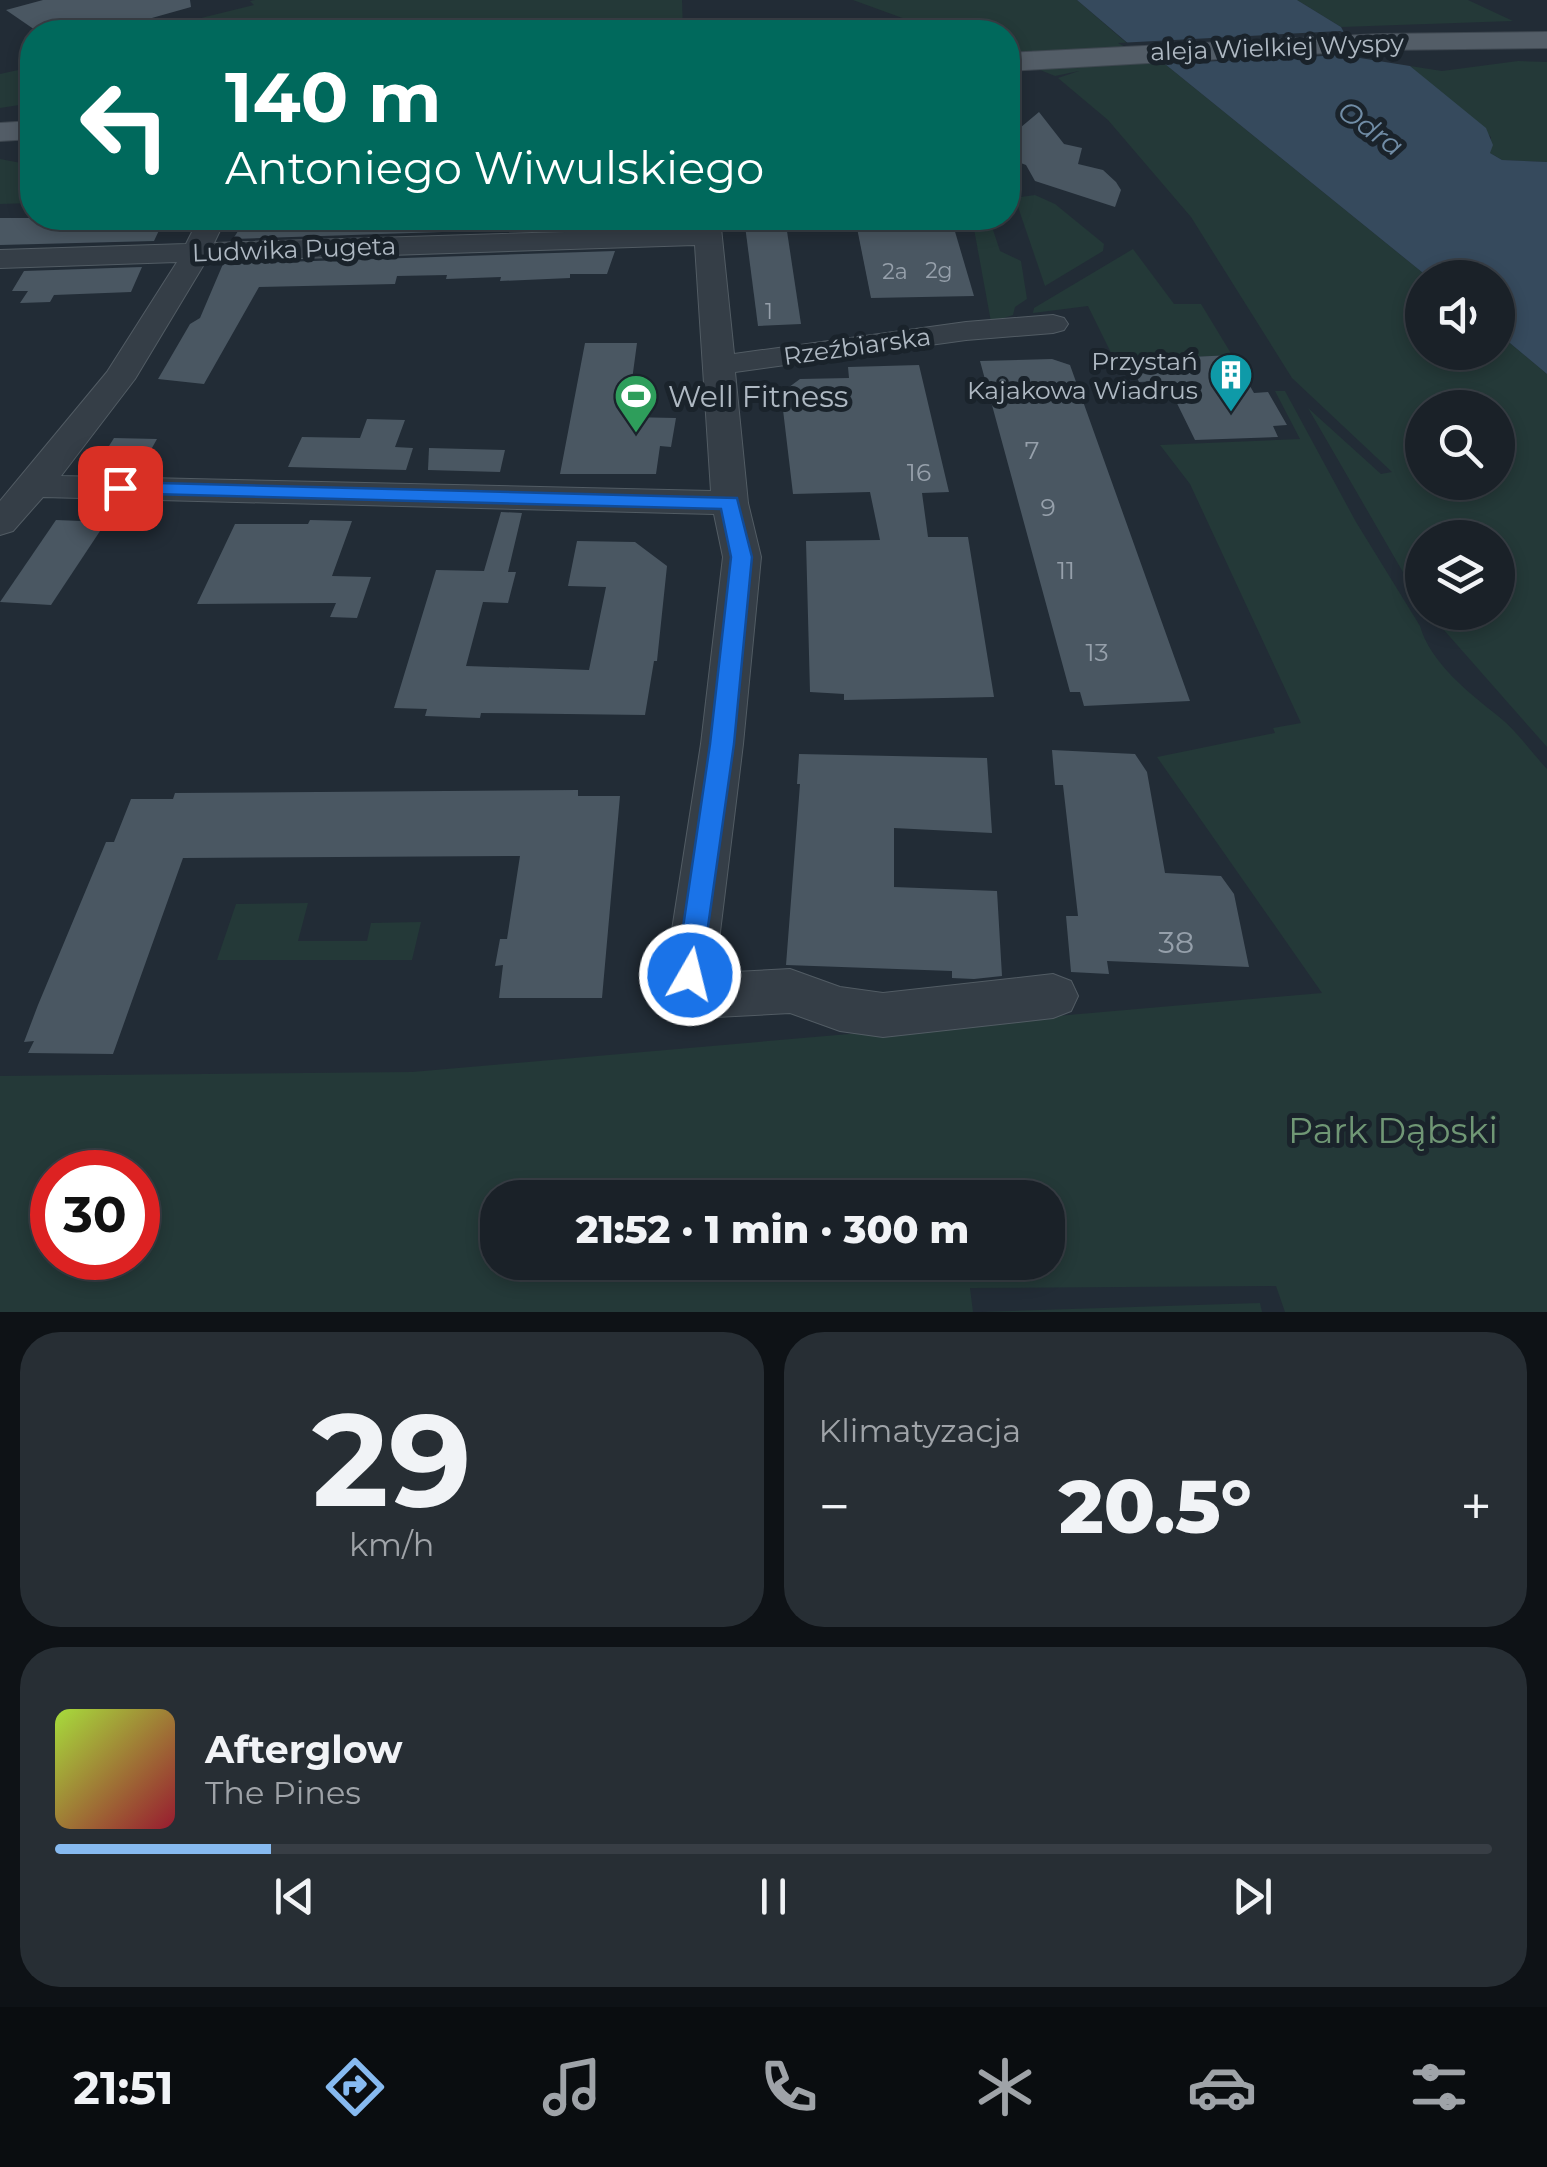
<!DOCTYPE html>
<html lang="pl">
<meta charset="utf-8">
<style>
body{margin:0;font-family:Montserrat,sans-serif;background:#272e34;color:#f1f3f6;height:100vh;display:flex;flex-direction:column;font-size:38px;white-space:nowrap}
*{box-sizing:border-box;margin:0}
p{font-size:32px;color:#9fa3a8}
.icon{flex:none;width:55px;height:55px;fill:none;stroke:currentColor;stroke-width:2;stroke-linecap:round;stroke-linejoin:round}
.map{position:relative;height:1312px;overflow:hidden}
.details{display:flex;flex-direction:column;gap:20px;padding:20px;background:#0e1216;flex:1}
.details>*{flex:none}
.banner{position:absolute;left:20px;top:20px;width:1000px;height:210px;border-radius:40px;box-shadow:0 5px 15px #0003,0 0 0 2px #383e45;background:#00695c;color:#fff;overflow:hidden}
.buttons{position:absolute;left:1405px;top:260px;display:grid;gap:20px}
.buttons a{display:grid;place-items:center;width:110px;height:110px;border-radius:50%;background:#1a2128;box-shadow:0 5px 15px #0003,0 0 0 2px #383e45;font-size:50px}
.speed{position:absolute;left:30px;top:1150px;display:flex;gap:20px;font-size:50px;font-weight:700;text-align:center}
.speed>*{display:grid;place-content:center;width:130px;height:130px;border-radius:50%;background:#1a2128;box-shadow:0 5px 15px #0003,0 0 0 2px #383e45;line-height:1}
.speed .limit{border:15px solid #d22;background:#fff;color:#111}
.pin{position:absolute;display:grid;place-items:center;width:85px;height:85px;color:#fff;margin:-42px;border-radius:20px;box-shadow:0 5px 15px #0006}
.me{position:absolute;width:110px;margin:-55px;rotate:8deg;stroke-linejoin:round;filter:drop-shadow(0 0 8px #0008)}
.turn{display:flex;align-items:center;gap:35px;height:210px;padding:0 40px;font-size:45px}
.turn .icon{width:130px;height:130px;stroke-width:2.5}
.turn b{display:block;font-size:70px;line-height:85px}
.big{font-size:75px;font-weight:800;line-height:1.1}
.details .card{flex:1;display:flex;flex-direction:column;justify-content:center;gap:15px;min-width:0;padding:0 35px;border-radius:40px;background:#272e34}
.details .dial{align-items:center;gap:0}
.dial b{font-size:130px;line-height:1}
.song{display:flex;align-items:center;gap:30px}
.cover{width:120px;height:120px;border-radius:15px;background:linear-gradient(135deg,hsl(80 70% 55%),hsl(350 70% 35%))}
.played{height:10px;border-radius:5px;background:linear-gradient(90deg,#87baf0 15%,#383e45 15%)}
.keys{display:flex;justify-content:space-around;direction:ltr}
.heat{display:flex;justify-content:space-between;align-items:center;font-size:55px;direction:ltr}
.details .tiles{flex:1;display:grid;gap:20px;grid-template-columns:1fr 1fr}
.card:last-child{grid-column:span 2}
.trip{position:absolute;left:480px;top:1180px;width:585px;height:100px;border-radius:40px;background:#1a2128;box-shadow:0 5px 15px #0003,0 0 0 2px #383e45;font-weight:800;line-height:100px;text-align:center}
.menu{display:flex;height:160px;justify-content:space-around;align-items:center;background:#0a0d10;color:#9fa3a8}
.menu .icon{width:70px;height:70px}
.menu .selected{color:#87baf0}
.menu b{font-size:45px;color:#f1f3f6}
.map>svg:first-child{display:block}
.green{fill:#243938;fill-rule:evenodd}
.water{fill:#364a5d}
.pier{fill:#222c36}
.building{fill:#4a5762}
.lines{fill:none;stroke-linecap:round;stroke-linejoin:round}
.minor-casing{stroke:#525c64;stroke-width:2}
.major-casing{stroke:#3e4750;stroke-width:2}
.minor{fill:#353e47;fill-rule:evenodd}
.major{fill:#535d67;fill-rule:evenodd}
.route{fill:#1a73e8;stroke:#114b97;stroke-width:2.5}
.labels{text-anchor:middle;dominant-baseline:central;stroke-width:10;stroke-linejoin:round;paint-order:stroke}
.far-number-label{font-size:22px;fill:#96a0ab}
.far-street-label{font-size:25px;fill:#afb9c3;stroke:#1a232b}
.far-poi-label{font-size:25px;fill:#afb9c3;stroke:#1a232b;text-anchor:end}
.number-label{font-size:25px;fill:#96a0ab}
.far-water-label{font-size:28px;font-style:italic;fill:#718da6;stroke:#1a232b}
.poi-label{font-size:30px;fill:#afb9c3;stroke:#1a232b;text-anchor:start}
.near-number-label{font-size:30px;fill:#96a0ab}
.near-park-label{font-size:35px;fill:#709775;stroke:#1a232b}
</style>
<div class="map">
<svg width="1547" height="1312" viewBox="0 0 1547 1312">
<rect width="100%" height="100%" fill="#222c36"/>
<g class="green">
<path d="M255,0H682L683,32H144L254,5L250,1Z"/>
<path d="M853,0H1077L1136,51L1160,60L1428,277L1422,278V352H1498V333L1547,374V747L1429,613L1498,612V538H1422V605L1308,408L1381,474L1392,472L1292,378L1191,217L1108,120L1058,78L1079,71L1055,76L1008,57V32H941ZM1422,408H1498V482H1422Z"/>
<path d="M1297,0H1468L1513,21L1341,27Z"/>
<path d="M1518,61L1547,62V162L1502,160L1490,153L1491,137L1410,66L1442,71Z"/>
<path d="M32,67V103L0,108V74Z"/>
<path d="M0,159L32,165V203L0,204Z"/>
<path d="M1035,195L1055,204L1104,244L1103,251L1045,286L1017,204L1021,197Z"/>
<path d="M972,218H989L1000,251L1021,261L1027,299L1015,307L1013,315L991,322Z"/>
<path d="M1133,249L1174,304H1201L1232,355L1115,361L1088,306L1033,313L1034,308Z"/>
<path d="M1275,391H1285L1356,522L1420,626C1430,662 1469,693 1498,716C1516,730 1531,752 1547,769V1312H1285L1276,1286L970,1288L973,1312H0V1076L412,1072L1322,993L1157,757L1275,733L1273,728L1301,723L1190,484L1160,445L1300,439ZM52,1172H138V1258H52ZM498,1198H1048V1262H498Z"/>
<path d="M308,903L298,941H367L371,923L421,922L412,960H217L236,904Z"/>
<path d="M1260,1303L1262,1312H981Z"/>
</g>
<path class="water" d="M1077,0H1297L1341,27L1347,38L1335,54L1410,66L1486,128L1493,145L1490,153L1502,160L1547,162V374L1498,333V278L1428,277L1160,60L1137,51Z"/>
<path class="pier" d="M1340,31L1352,36L1348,52L1366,54L1156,64L1118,43Z"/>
<g class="building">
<path d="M43,0H190L191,7L102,32L95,27L74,32H38L6,10Z"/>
<path d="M1039,112L1064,144L1082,148L1078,164L1103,170L1116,182L1121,190L1115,207L1035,181L1026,165L1015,161L1008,138Z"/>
<path d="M0,218H115L110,226L162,224L154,241L0,245Z"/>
<path d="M396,218H626L623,226L233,239L245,220Z"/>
<path d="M744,218H785L801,324L758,326Z"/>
<path d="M855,218H951L974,296L871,298Z"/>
<path d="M615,251L607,274H570V278L500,281L501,277L446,279L447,275L397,276L395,284L259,287L204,384L158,379L190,324L200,318L223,264Z"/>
<path d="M142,267L131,292L54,295L50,302L20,303L28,291H12L24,271Z"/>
<path d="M585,343H637L627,417L676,418L671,447L660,446L656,474H560Z"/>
<path d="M1232,355L1254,393L1268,392L1287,425L1273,426L1278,437L1195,440L1166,381L1139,382L1129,360Z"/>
<path d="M1052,359L1070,365L1190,701L1084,706L1080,692H1070L980,361Z"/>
<path d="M919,365L949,492L922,493L928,537H968L994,697L844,700V694L810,692L806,541L880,540L870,492L793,494L781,393L800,379L849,378L848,367Z"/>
<path d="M367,419L405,420L395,447L413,448L406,470L288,467L302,437L360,438Z"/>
<path d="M114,438L157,439L143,464L99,462Z"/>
<path d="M429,448L505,450L500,472L428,470Z"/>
<path d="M501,512L522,513L508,572H516L508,603L483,602L466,666L589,670L606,587L568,586L577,541L635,542L667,566L657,661H654L645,715L481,713L480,718L425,716L427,709L394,708L436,570L484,571Z"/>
<path d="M56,520L106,522L51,605L0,602Z"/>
<path d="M310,520L352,521L332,576L371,577L357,618L330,617L336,603L197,604L235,524H308Z"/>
<path d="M1052,750L1135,754L1147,772L1165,873L1221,876L1234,894L1249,967L1107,961L1109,974L1071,972L1066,916H1078L1063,785H1055Z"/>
<path d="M799,754L987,758L992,833L894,828V887L997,891L1002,976L974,979L952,978V971L786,965L800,784H797Z"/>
<path d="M578,790V796H620L602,998H499L503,965L495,966L500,939H507L520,856L183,858L113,1054L28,1053L34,1041L24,1042L38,1005L106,842H114L131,799H173L175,793Z"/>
</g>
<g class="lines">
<defs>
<path id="minor" d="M199,218H226L214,243L694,228V218H720L734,354L966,322L1053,315L1064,318L1068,324L1064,330L1053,333L966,340L735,372L748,503L761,557L743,744L715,973L790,969L840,987L883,993L1053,974L1071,981L1078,996L1071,1011L1053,1018L883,1037L840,1031L790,1013L698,1018L680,1011L665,975L701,744L723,557L714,514L43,497L13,531L0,535V501L107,372L177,262L0,268V250L186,244ZM695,245L711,491L61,476L135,379L206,261Z"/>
<g id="major">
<path d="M1547,32V48L1380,50L1008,71V53L1380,34Z"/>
<path d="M32,121V139L0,141V123Z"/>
</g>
</defs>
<use href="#minor" class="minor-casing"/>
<use href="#major" class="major-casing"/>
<use href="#minor" class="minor"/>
<use href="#major" class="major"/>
</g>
<path class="route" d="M120,482L737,498L752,557L734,744L700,983L690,987L680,983L676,975L710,744L731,557L721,509L113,493L110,488Z"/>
<defs>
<symbol id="building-pin" viewBox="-11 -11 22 30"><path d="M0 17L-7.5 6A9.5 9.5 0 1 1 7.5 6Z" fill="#0f9aa8" stroke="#1a232b"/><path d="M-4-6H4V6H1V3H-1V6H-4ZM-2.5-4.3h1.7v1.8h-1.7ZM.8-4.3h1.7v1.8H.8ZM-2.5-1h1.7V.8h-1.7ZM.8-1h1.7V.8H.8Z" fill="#fff"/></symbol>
<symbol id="stadium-pin" viewBox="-11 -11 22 30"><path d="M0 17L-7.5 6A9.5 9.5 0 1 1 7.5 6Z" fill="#2e9e5b" stroke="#1a232b"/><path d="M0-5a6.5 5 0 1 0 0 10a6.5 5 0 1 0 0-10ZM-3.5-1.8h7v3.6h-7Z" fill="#fff"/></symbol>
</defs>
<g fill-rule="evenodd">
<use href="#building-pin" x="1206" y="350" width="50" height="68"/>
<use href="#stadium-pin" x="611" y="371" width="50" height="68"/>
</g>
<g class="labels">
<g class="far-number-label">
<text x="939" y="270">2g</text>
<text x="895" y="271">2a</text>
<text x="769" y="311">1</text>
</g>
<g class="far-street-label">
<text transform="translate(1277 47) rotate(-2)">aleja Wielkiej Wyspy</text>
<text transform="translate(294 249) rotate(-2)">Ludwika Pugeta</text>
<text transform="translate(857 346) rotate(-8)">Rzeźbiarska</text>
</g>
<g class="far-poi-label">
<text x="1198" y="361">Przystań<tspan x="1198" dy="29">Kajakowa Wiadrus</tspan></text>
</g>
<g class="number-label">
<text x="1032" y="450">7</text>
<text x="919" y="472">16</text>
<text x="1048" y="507">9</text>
<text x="1066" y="570">11</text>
<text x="1097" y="652">13</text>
</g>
<g class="far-water-label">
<text transform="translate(1371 128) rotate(36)">Odra</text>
</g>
<g class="poi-label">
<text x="668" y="396">Well Fitness</text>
</g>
<g class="near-number-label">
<text x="1176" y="942">38</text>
</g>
<g class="near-park-label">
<text x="1393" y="1130">Park Dąbski</text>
</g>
</g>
</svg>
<div class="buttons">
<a><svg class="icon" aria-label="sound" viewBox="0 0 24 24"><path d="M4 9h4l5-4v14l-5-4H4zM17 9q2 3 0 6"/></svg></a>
<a><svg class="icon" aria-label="search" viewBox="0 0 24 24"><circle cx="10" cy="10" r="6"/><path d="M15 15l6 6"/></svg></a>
<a><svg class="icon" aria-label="layers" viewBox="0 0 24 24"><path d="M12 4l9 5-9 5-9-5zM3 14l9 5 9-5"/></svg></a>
</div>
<div class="speed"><div class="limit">30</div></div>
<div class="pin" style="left:120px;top:488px;background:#d93025"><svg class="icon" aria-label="arrive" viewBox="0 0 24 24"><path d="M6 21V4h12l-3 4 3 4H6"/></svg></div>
<svg class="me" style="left:690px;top:975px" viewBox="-20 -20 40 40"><circle r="17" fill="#1a73e8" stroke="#fff" stroke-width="3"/><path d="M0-11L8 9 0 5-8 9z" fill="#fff"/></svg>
<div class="trip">21:52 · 1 min · 300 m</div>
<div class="banner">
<div class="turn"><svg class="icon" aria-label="left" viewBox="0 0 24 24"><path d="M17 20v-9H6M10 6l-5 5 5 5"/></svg><div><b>140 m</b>Antoniego Wiwulskiego</div></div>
</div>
</div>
<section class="details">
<div class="tiles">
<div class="card dial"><b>29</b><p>km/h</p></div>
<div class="card"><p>Klimatyzacja</p>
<div class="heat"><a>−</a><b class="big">20.5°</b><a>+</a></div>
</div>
<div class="card">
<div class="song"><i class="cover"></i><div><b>Afterglow</b><p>The Pines</p></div></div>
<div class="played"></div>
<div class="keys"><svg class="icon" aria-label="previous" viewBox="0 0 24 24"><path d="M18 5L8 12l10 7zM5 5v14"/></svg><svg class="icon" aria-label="pause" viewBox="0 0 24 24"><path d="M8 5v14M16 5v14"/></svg><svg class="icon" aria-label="next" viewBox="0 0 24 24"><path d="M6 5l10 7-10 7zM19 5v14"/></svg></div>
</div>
</div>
</section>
<nav class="menu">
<b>21:51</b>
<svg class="icon selected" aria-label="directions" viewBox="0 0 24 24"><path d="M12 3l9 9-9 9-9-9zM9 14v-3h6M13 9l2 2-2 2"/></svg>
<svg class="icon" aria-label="music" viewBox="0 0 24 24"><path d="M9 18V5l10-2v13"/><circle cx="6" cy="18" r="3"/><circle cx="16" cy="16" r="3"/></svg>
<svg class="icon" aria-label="phone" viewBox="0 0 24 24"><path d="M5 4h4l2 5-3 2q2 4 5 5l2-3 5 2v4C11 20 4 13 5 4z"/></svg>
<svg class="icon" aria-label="climate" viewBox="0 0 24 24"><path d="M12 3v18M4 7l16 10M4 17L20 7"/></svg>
<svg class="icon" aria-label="car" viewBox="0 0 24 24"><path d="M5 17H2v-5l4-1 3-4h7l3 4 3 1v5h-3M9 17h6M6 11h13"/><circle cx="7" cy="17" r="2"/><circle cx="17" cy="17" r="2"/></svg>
<svg class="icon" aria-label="filters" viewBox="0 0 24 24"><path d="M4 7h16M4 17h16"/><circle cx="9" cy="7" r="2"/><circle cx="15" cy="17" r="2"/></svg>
</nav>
